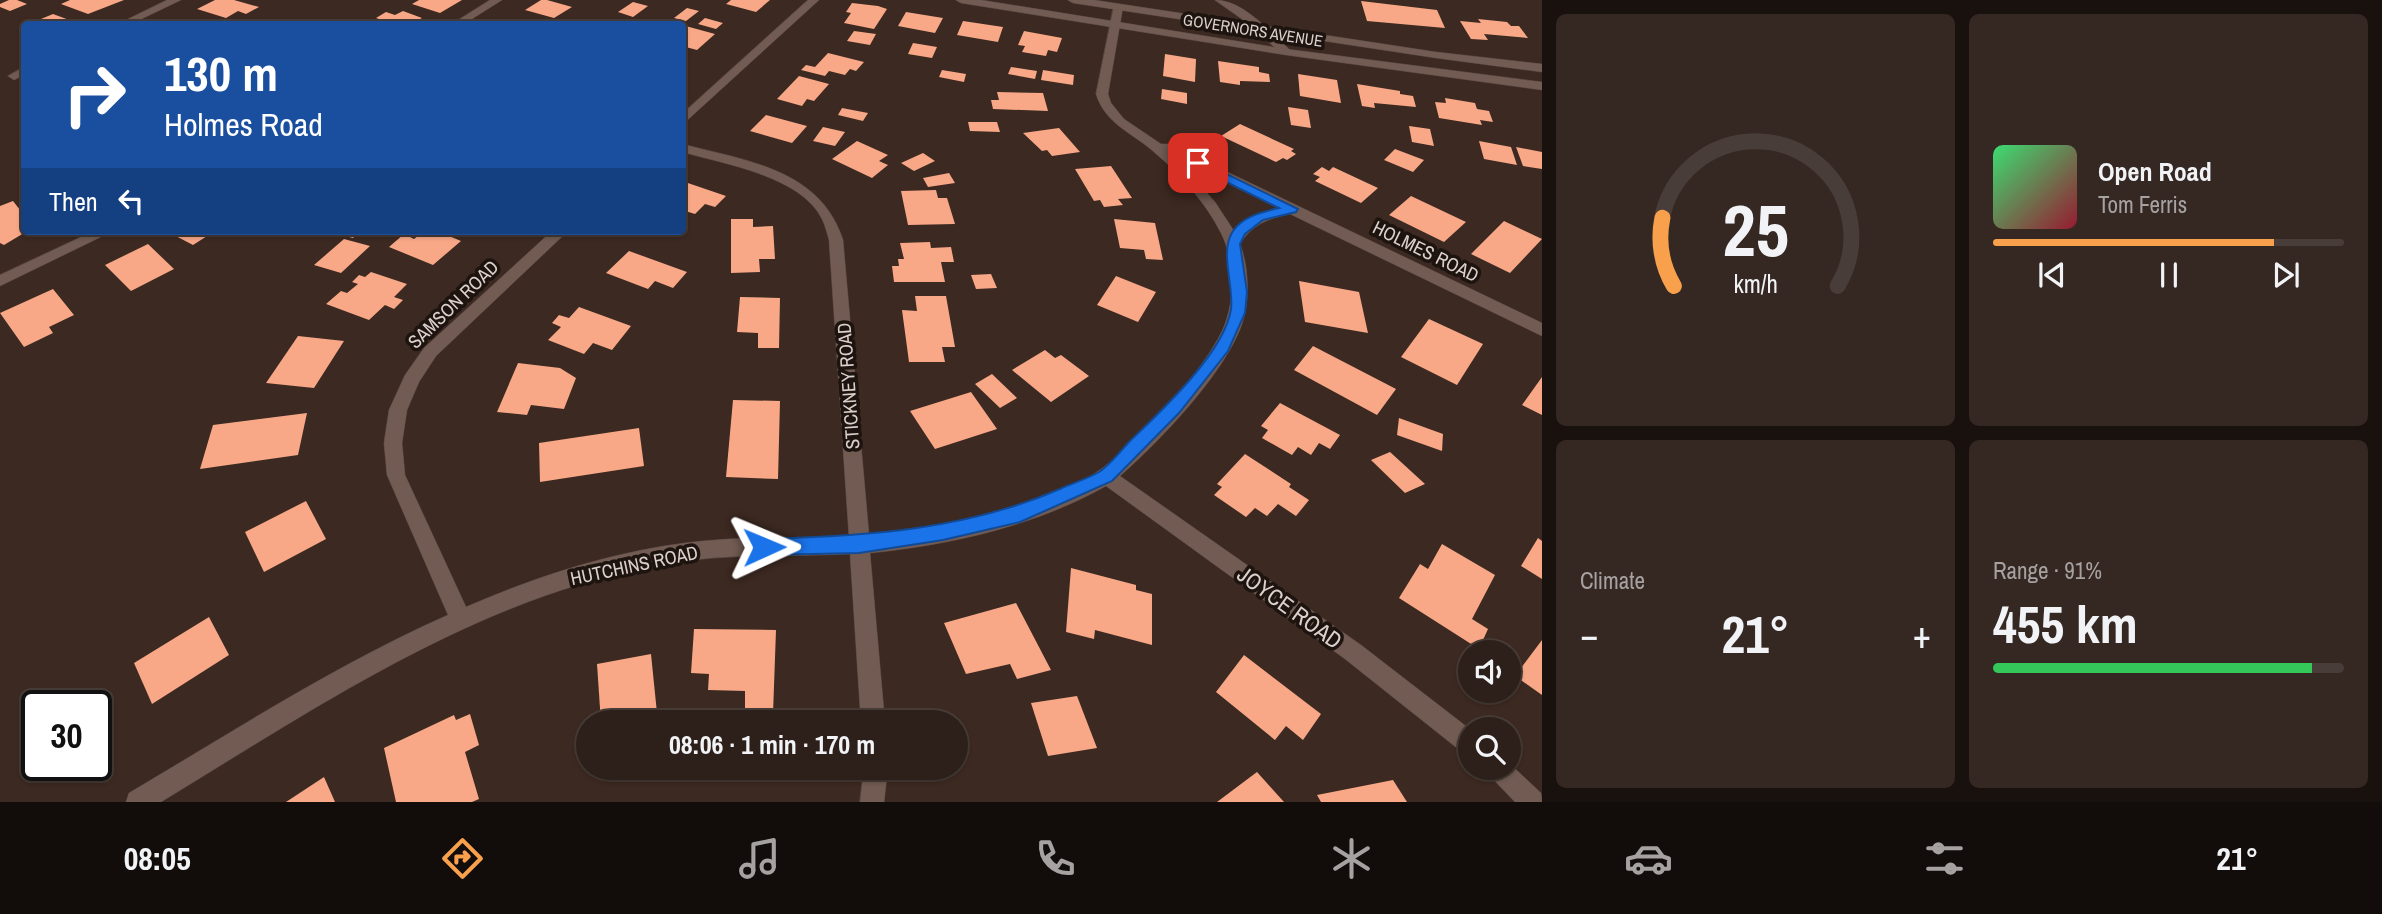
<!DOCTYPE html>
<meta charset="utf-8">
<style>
body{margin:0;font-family:"Archivo Narrow",sans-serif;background:#352722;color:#f1f3f6;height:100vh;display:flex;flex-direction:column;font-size:26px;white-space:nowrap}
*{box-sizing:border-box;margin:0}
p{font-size:23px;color:#a7a2a2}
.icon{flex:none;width:38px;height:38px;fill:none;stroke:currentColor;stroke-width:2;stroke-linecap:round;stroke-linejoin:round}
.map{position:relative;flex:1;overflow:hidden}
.details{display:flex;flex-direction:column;gap:14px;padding:14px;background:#19110e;width:840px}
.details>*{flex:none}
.hud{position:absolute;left:21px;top:21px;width:665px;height:214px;border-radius:7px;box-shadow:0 2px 5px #0004,0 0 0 2px #483d38;background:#1a4fa0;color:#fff;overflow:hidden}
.controls{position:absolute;left:1458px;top:640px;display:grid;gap:14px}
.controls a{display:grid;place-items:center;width:63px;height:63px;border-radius:50%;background:#2d1f19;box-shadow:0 2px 5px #0004,0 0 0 2px #483d38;font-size:35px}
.speed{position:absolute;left:21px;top:690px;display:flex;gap:14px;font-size:35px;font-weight:700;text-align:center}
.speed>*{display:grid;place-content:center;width:91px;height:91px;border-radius:50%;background:#2d1f19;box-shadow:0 2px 5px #0004,0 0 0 2px #483d38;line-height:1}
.speed .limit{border:4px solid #111;border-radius:10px;background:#fff;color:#111}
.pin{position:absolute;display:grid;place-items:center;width:60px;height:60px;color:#fff;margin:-30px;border-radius:14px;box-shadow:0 4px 10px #0006}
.me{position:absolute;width:77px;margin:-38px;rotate:89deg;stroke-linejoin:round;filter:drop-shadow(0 0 5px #0008)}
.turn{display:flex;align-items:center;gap:24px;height:147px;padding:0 28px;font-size:32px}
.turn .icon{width:91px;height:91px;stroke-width:2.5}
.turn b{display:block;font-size:49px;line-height:60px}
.then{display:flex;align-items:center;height:66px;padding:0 28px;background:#0003;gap:14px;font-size:26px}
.big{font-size:52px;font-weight:700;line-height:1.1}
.details .widget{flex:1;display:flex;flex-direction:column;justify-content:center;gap:10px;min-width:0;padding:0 24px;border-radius:10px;background:#352722}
.details .dial{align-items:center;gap:0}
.dial svg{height:182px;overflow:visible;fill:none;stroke:#483d38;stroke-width:7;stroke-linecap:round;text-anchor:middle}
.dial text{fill:#f1f3f6;stroke:none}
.song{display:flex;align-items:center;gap:21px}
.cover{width:84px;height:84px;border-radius:10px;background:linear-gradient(135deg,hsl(140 70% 55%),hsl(350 70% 35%))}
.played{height:7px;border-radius:4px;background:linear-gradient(90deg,#f8a04b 80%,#483d38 80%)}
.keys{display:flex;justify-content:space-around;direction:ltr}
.heat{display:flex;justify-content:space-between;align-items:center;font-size:38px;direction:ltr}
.charge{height:10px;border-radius:5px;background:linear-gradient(90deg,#34c759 91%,#483d38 0)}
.details .tiles{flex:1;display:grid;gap:14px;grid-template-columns:repeat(2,1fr)}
.trip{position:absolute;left:576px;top:710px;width:392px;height:70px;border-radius:35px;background:#2d1f19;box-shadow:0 2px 5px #0004,0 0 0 2px #483d38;font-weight:700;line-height:70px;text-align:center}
.dock{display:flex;height:112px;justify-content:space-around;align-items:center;background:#120c0a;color:#a7a2a2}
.dock .icon{width:49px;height:49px}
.dock .active{color:#f8a04b}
.dock b{font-size:32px;color:#f1f3f6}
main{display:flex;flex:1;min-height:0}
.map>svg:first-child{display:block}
.building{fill:#f8a887}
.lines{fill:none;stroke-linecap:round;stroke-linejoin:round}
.street-casing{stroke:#574640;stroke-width:1}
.secondary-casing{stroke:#574640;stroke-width:1}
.street{fill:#715b52;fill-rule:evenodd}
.secondary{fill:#715b52;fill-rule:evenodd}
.route{fill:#1a73e8;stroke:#114b97;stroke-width:2}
.labels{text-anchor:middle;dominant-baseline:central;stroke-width:7;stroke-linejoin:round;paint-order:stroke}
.far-street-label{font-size:16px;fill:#ddd0cb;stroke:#1d1410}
.street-label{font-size:19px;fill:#ddd0cb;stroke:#1d1410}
.near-street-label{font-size:23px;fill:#ddd0cb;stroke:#1d1410}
</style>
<main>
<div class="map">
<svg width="1542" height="802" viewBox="0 0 1542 802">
<rect width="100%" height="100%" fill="#3c2921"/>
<g class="building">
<path d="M9,0H17L27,4L10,11L0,7V4Z"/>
<path d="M70,0H124L88,14L61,4Z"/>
<path d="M215,0H234L259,7L246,14L238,11L226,18L197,9Z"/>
<path d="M419,0H462L440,13L412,4Z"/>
<path d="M541,0H547L572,7L554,18L525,10Z"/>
<path d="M731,0H770L756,12L726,4Z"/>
<path d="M1361,1L1437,10L1445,28L1367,21Z"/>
<path d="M633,2L648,6L633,17L618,12Z"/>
<path d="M852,3L878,6L887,9L874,29L844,23L851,13L846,12Z"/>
<path d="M687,8L699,11L686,21L674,18Z"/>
<path d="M403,11L422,18L410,24H379L385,21L376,18L386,12L395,15Z"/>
<path d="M906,12L943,18L935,33L898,26Z"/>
<path d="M53,14L72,21L64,24H29Z"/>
<path d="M705,18L723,23L716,29L698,24Z"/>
<path d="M1478,19L1507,22L1511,26H1519L1528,38L1484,34L1488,40L1471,39L1460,21L1481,23Z"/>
<path d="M963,21L1003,27L998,42L957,35Z"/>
<path d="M682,25L715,34L697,50L682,46Z"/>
<path d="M854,31L876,34L870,45L847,41Z"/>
<path d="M1024,31L1062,38L1057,52L1048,50L1046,56L1022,52L1025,46L1018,45Z"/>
<path d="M913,43L937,47L932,58L908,54Z"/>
<path d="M828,53L864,62L856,71L850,69L845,75L829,71L825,76L801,70L806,65L815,67Z"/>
<path d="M1165,54L1196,59L1195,82L1163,76Z"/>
<path d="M1218,61L1259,67V72L1269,74L1270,82L1240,81V85L1220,82Z"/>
<path d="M1011,67L1037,71L1035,79L1008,74Z"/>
<path d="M942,70L966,74L964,82L939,77Z"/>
<path d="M1043,70L1074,75L1073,85L1041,80Z"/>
<path d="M1298,74L1337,80L1341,103L1300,96Z"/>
<path d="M799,76L829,84L814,101L807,99L802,106L777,99Z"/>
<path d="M1357,84L1400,91V94L1413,96L1416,107L1374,103L1375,108L1362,106Z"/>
<path d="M1162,89L1187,93V104L1161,99Z"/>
<path d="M997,92L1043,93L1048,111L993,109L991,100H999Z"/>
<path d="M1445,98L1475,103L1477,109L1489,111L1493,122L1480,120L1482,125L1439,118L1435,102L1446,103Z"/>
<path d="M1288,107L1308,110L1311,128L1291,125Z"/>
<path d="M842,108L868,113L863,121L838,115Z"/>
<path d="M766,115L807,126L792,143L750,131Z"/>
<path d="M968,122H997L1000,132L970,131Z"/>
<path d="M1240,124L1294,149L1291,151L1296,154L1287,160L1283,158L1276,162L1221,136Z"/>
<path d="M1409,126L1430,129L1434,146L1412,142Z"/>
<path d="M823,127L845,132L835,146L813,141Z"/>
<path d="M1059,128L1080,152L1052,156L1047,150L1042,151L1023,133Z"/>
<path d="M857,141L888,155L879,161L888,165L872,178L832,159Z"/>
<path d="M1479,141L1511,147L1517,165L1484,159Z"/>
<path d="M1516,147L1542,152V169L1523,166Z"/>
<path d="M1395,149L1424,160L1413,172L1384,160Z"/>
<path d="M923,153L935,161L914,171L901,163Z"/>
<path d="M1111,166L1132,198L1118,199L1123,205L1104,207L1100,200L1094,201L1075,169Z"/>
<path d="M1322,167L1329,171L1333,167L1378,188L1361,203L1315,181L1320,177L1313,174Z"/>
<path d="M949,173L955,183L928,187L923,178Z"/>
<path d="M682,181L726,196L715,207L705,204L695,214L682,210Z"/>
<path d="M936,190L938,198H947L955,224L908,225L901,191Z"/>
<path d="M1411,196L1466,222L1444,242L1389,215Z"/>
<path d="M13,201L24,215V233L4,245L0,243V206Z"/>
<path d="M731,219H753V227L773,226L775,259H759L760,272L731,273Z"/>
<path d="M1114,219L1155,223L1163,260L1146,259L1144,250L1120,248Z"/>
<path d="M1504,221L1542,239L1510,273L1471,254Z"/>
<path d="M173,231H215L193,245L170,233Z"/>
<path d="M327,231H360L353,238Z"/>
<path d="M424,231H437L461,241L433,265L389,247L404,234L414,239Z"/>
<path d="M344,239L370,246L341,273L314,265Z"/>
<path d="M930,242L931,248L951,247L954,262H941L945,282H894L892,266H899L898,259H904L900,243Z"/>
<path d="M148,244L174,269L131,291L105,265Z"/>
<path d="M629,251L687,272L673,288L655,281L648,289L606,273Z"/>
<path d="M371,272L407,284L394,297L403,300L394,309L385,305L369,320L326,304L341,291L347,293L358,284L352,282L359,275L365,277Z"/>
<path d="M991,274L997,288L976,289L971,275Z"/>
<path d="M1116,276L1156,292L1138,322L1097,305Z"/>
<path d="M1299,281L1359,292L1368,333L1305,322Z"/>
<path d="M53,289L74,315L49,327L53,333L24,347L0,313Z"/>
<path d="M915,296H946L955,347H942L945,362H909L902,310L917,311Z"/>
<path d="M740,297L780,298L779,348H758V333L737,332Z"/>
<path d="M579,307L631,326L612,350L593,343L584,354L548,340L561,327L552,323L559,315L569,318Z"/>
<path d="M1429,319L1483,344L1457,385L1401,357Z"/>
<path d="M298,336L344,341L314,388L266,383Z"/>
<path d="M1313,346L1396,389L1377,415L1294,370Z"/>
<path d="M1045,350L1055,358L1061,355L1089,376L1051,402L1012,370Z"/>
<path d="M518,363L560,368L576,378L564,409L531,405L527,415L497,412Z"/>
<path d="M992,374L1017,398L1000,408L975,384Z"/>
<path d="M1542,377V415L1522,405Z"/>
<path d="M971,392L997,429L935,449L910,411Z"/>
<path d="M733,400L780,401L778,479L726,477Z"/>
<path d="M1280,403L1340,435L1330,449L1319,443L1311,455L1298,447L1292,455L1262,438L1268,430L1261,426Z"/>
<path d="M307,413L298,455L200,469L213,425Z"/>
<path d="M1399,418L1443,434L1442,451L1397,435Z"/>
<path d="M639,428L644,466L540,482L539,443Z"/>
<path d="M1390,452L1425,484L1405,493L1371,460Z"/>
<path d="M1245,454L1291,484L1289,487L1309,500L1296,516L1278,504L1267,516L1255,508L1246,517L1214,495L1222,487L1217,484Z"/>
<path d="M306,501L326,539L264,572L245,532Z"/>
<path d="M1538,538L1542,541V579L1521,566Z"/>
<path d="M1442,544L1495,575L1472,619L1488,629L1479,649L1399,598L1420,564L1428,569Z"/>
<path d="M1071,568L1136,585V590L1152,594V645L1095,630L1094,639L1066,632Z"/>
<path d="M1016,603L1051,670L1017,679L1010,664L966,674L944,623Z"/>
<path d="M209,617L229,655L152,704L134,663Z"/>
<path d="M694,629L776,630L773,714H745V691L708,690L709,674L691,673Z"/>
<path d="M1542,640V695L1515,676Z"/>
<path d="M651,654L658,723H601L597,664Z"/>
<path d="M1244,655L1321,714L1303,740L1286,726L1275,740L1216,692Z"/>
<path d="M1077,696L1097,748L1048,756L1031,703Z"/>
<path d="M470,714L479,745L465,752L479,799L472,802H396L384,748L454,715L456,720Z"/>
<path d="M1257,772L1284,802H1217Z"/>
<path d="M324,777L335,802H286Z"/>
<path d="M1393,780L1407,802H1321L1317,795Z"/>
</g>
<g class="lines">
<defs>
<g id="street">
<path d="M167,0H181L131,24H118Z"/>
<path d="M490,0H502L464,24H452Z"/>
<path d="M808,0H819L682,125V114Z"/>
<path d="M1215,0C1243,0 1269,31 1290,50V54H1282L1246,22Z"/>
<path d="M1114,5L1123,7L1108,94L1111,103L1124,119L1161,144H1169L1542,323V336L1290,214C1269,218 1251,225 1240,244C1249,268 1250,300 1242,324C1225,373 1159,442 1120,476L1361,645L1471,730L1470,756L1462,752L1345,659L1106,486C1035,526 950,545 870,553L885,723H861L850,554C788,557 726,553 665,564C479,596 319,706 161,802H126L129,793C234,731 337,664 448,615L387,475L384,443L389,410L405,375L424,348L552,231H568L436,356L419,382L407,410L402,443L405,475L466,607C542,574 621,549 703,541C752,536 800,539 849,537L829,240C827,233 825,225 822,219C801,176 724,164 682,152V144C747,161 820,169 843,240L869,535C943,528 1021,512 1087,478C1126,458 1213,363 1226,321C1235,295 1234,259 1221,233C1206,203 1180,174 1154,152C1133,133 1105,124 1096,94ZM1176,158L1278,208L1252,216L1234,231L1215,202Z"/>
<path d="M24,67V75L14,80L8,76Z"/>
<path d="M94,231H113L0,286V275Z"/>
<path d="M1508,762L1541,793L1542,802H1515L1490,776L1486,768H1508Z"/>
<path d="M864,768H888L884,802H860Z"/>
</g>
<g id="secondary">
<path d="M956,0H981L1286,49L1542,82V90L1286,55L961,3Z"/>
<path d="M1068,0H1094L1436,52L1542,64V72L1436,58L1073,3Z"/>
</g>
</defs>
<use href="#street" class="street-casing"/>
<use href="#secondary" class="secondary-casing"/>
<use href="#street" class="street"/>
<use href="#secondary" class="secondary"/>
</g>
<path class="route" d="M1198,160L1298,209L1296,212L1263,220L1245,234L1240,244L1247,292L1245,313L1228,351L1179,413L1112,481L1020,522L943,540L859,553L764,555L758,553L755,547L758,541L764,539C867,536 965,530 1060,489C1073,483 1087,479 1099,472C1110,465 1120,452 1129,442C1160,412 1225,352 1231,309C1234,285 1219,252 1233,231C1243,216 1263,212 1279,208L1194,166V161Z"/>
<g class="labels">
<g class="far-street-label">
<text transform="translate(1253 30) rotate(9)">GOVERNORS AVENUE</text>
</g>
<g class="street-label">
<text transform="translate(1426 251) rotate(26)">HOLMES ROAD</text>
<text transform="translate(453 304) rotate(-44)">SAMSON ROAD</text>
<text transform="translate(848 386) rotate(-94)">STICKNEY ROAD</text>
<text transform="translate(634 565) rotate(-12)">HUTCHINS ROAD</text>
</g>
<g class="near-street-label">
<text transform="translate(1290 607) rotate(36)">JOYCE ROAD</text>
</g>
</g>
</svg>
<div class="controls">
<a><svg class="icon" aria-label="sound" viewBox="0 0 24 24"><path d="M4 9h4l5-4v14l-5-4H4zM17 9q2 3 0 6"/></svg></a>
<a><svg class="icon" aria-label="search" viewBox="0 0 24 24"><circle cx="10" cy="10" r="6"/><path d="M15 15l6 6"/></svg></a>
</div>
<div class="speed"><div class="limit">30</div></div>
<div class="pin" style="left:1198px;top:163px;background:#d93025"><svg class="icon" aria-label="arrive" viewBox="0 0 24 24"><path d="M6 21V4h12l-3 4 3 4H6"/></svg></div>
<svg class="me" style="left:764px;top:547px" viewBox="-20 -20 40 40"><path d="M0-17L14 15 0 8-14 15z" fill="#1a73e8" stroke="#fff" stroke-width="4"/></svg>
<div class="trip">08:06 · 1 min · 170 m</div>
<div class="hud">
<div class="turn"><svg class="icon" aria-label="right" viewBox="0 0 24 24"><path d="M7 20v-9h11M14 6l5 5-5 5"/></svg><div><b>130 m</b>Holmes Road</div></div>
<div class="then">Then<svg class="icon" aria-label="left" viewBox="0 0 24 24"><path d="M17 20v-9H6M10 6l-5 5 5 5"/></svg></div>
</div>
</div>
<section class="details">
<div class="tiles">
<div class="widget dial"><svg viewBox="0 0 100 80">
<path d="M14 69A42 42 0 1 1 86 69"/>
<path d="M14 69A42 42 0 0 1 9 39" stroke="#f8a04b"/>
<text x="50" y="56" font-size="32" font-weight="700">25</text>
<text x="50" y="72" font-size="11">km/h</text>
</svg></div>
<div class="widget">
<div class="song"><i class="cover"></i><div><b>Open Road</b><p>Tom Ferris</p></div></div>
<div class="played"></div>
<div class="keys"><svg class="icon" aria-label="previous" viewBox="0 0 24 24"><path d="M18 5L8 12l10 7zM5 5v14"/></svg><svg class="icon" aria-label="pause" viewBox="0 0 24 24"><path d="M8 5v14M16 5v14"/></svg><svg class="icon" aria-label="next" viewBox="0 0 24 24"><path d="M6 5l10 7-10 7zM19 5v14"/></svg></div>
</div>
<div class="widget"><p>Climate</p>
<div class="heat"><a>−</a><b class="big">21°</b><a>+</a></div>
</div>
<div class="widget"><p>Range · 91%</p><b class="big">455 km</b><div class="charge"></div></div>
</div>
</section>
</main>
<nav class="dock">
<b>08:05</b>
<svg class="icon active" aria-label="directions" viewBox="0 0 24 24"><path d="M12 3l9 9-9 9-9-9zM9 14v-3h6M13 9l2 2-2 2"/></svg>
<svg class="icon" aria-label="music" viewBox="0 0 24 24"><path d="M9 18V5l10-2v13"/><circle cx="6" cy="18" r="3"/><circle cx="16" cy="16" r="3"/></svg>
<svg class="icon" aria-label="phone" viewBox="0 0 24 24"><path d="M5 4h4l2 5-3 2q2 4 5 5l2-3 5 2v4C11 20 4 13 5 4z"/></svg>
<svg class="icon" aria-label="climate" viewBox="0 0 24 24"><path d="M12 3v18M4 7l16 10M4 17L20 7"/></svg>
<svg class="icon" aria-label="car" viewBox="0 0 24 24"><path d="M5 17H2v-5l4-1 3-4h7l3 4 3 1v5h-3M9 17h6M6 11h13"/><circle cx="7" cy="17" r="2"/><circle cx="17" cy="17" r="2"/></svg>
<svg class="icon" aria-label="filters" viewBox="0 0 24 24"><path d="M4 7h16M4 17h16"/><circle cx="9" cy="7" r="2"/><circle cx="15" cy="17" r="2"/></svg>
<b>21°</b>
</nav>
